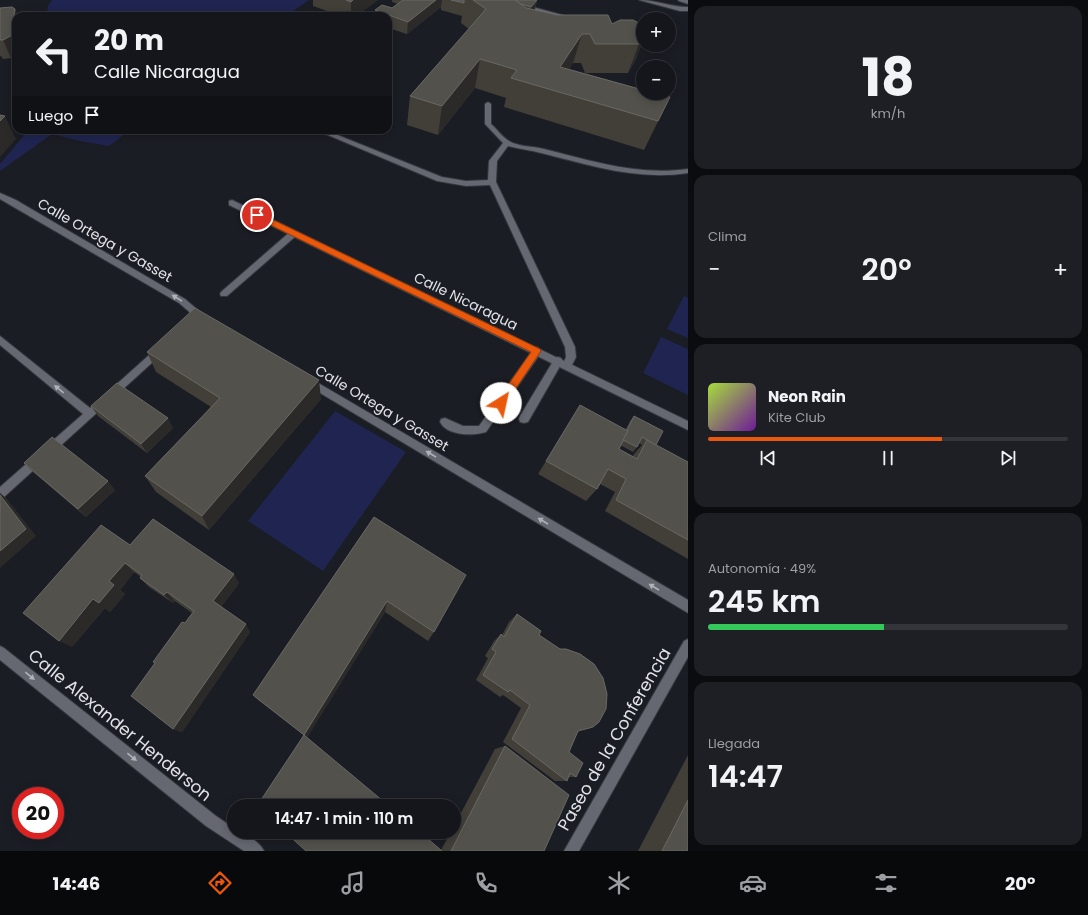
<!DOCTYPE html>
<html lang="es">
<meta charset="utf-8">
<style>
body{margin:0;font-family:Poppins,sans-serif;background:#1d1f24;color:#f1f3f6;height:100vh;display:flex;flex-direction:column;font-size:15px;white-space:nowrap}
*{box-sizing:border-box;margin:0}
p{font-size:13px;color:#9d9fa3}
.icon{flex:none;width:22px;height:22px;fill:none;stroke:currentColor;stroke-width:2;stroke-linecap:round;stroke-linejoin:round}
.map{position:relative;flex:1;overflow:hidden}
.sheet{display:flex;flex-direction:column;gap:6px;padding:6px;background:#0b0c0f;width:400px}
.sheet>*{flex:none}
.top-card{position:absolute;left:12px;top:12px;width:380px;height:122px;border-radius:12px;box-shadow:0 2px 10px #0003,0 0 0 1px #33353a;background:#14161b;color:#f1f3f6;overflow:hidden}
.tools{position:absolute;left:636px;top:12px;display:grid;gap:8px}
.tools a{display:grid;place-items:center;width:40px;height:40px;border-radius:50%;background:#14161b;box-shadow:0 2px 10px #0003,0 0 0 1px #33353a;font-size:20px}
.speed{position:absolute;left:12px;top:787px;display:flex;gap:8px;font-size:20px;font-weight:700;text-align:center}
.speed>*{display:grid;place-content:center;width:52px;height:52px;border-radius:50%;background:#14161b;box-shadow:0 2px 10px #0003,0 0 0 1px #33353a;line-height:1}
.speed .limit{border:6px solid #d22;background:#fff;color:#111}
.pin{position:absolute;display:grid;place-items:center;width:34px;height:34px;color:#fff;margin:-17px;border:2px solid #fff;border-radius:50%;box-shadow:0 1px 4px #0007}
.me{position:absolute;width:44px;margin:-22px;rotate:35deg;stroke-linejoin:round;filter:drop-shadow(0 0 3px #0008)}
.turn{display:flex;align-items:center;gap:14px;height:84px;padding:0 16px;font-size:18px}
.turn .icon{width:52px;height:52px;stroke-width:2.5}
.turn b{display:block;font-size:28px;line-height:34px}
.then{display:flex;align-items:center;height:38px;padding:0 16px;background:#0003;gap:8px;font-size:15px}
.big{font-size:30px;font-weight:600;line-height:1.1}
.sheet .widget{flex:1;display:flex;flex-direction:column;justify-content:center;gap:6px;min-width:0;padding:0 14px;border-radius:12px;background:#1d1f24}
.sheet .dial{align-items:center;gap:0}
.dial b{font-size:52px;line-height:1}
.song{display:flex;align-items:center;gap:12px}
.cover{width:48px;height:48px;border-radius:6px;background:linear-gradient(135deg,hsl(80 70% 55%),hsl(280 70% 35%))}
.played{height:4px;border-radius:2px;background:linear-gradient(90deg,#ea580c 65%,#33353a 65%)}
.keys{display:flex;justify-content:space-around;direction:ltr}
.heat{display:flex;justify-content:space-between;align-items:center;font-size:22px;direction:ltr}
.charge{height:6px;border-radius:3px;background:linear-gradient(90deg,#34c759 49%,#33353a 0)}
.trip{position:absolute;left:227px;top:799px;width:234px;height:40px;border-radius:20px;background:#14161b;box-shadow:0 2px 10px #0003,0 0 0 1px #33353a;font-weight:600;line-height:40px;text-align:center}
.tab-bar{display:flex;height:64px;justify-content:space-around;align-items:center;background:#08090b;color:#9d9fa3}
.tab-bar .icon{width:28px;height:28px}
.tab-bar .selected{color:#ea580c}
.tab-bar b{font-size:18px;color:#f1f3f6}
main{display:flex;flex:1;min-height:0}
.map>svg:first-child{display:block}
.green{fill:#1f2550}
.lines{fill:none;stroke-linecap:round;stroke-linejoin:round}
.lane-casing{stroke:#36373d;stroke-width:2}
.street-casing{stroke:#36373d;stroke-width:2}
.secondary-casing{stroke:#36373d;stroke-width:2}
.lane{fill:#656871;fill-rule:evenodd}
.street{fill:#656871;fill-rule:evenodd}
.secondary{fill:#656871;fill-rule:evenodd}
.wall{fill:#413f38;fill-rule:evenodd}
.shaded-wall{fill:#2b2a28}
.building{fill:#52514b;stroke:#696864}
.oneway{fill:#b0b2b8}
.route{fill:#ea580c;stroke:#983908}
.labels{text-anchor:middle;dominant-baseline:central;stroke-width:4;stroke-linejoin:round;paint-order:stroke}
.street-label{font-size:14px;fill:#e2e3e8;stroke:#1b1d24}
.near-street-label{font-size:17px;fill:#e2e3e8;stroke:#1b1d24}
</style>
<main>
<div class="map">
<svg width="688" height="851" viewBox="0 0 688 851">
<rect width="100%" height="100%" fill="#1b1d24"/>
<g class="green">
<path d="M52,0H309L286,16H47L48,6Z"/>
<path d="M26,130H130L109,146L80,141L52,134L0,171V164L27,132Z"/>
<path d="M684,296L688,298V338L667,329Z"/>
<path d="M661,337L688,349V395L643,373Z"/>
<path d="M335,411L406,452L323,571L248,521Z"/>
</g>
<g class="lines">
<defs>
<g id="lane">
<path d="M312,14H332L335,16H309Z"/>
<path d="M488,102L491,104V124C497,129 502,137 509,141C519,147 533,146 544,149C592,161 638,176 688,169V173C637,181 590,165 541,153C530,150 519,149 508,146L497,161L496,182L575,347L576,357L570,369H564L562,366L566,357L565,347L490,185L466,186L437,181L316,130H325L442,177L466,181L488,180L489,161L503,143L485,124V104Z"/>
<path d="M294,230L298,233L297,235L227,296H221L220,294L221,292L291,231Z"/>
<path d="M537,347L542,351L540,354L486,432C473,436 447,436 440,422L441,419L445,418L463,426H479L534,348Z"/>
<path d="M558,357L561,358L563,361L528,422L524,423L520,422L519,419L520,416L555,358Z"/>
</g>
<g id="street">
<path d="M497,0H507L577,19L574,21Z"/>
<path d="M639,0C656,0 671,7 688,7V11H680Z"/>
<path d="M0,193L16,200L185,299L206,317L207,319L206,321H200L179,303L0,199Z"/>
<path d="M232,200L688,421V430L229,205V201Z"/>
<path d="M0,336L90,408L157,348L160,347L165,351L4,497L0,499V487L83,414L0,345Z"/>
<path d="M308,377L688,600V613L305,384L303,381L305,378Z"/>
<path d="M0,646L4,648L216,816L234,828V832C244,832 260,842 264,851H244L206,826L0,660Z"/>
</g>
<g id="secondary">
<path d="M678,0H688V4L679,1Z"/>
<path d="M688,639V657L579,851H564L684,641Z"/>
</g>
</defs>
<use href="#lane" class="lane-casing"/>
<use href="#street" class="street-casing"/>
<use href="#secondary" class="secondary-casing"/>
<use href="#lane" class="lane"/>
<use href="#street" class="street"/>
<use href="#secondary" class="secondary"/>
</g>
<g class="wall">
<path d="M313,0H378L356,16H341L313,6Z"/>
<path d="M392,0H537L535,10L557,15L612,24L643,25V41L635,61L628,73H585L581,63H573L569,69L670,97L644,150L504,107L506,98L475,88L438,135L407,125L410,96L469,29L461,23L462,16L441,10V7L407,34L388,28V16H375V10L392,8L398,4L392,2Z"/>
<path d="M0,8L15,9L18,16H16V55L11,58L3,59L1,56H0Z"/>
<path d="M147,352L321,399L209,530L156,492L145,476L211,407L156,372Z"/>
<path d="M91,406L173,428L147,453L98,416Z"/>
<path d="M634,416L655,445L688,462V559L605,511L615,492L600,484L597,489L586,501L538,474L571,420L626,429L630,421ZM639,443L642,445L634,454L633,456L619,449L620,445L633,452L637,447Z"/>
<path d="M24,463L115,490L86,517L33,472Z"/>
<path d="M374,517L434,632L428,641L385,612L307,737L304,735L258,700L253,695Z"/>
<path d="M130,545L239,583L221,607L250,632L182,732L173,729L155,663L192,613L175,601L173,603L149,587L140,578L141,577L134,572L120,590L125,594L110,612L105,608L72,647Z"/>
<path d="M517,614L539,635L578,731L569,752L576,777H568L567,781H555L503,742L521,708L503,695L500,697L476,680L488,658L485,656L494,641L501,634L502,635L509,622Z"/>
<path d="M505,746L544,851H306L441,850L451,832H454V826L495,749Z"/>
<path d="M688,755V851H638Z"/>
</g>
<g class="shaded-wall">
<path d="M353,0H378L356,16H351V2Z"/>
<path d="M436,0H442L441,7L407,34L408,22Z"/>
<path d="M537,0L534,12L528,19L531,7Z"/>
<path d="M15,9L18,16H16V28L13,21Z"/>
<path d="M16,33V55L11,58L3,40Z"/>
<path d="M582,34L573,63L555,91L560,67Z"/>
<path d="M643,38V41L635,61L628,73L639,44Z"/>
<path d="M480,59L475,88L438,135L442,106Z"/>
<path d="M5,116L16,139L0,157V121Z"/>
<path d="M319,380L321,399L209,530L202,516Z"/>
<path d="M168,418L173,428L147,453L141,444Z"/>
<path d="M108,481L115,490L86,517L78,509Z"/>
<path d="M0,493L7,499L36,536L0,568Z"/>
<path d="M125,563L134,572L120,590L125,594L110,612L105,608L72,647L59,641Z"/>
<path d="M234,574L239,583L219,610L213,601Z"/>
<path d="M167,592L175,601L173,603L164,595Z"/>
<path d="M387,601L385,612L307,738L304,735Z"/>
<path d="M246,624L250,632L182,732L173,729Z"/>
</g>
<g class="building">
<path d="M346,0H353L351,2Z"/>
<path d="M403,0H436L408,22L375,10L382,5L392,8Z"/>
<path d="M451,0H464V3Z"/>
<path d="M473,0H515L526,8L557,15H608L612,24L620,20H633L643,25V38L639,44H595L590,34H582L560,67L643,90V93H655L670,97L658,121L511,78L517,70L480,59L442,106L410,96L486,9Z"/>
<path d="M515,0H537L531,7L521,4Z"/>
<path d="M12,7L15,9L13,21L16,23V33L3,40H0V8Z"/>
<path d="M0,115L5,116L0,121Z"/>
<path d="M195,308L319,380L202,516L145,476L220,398L147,352Z"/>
<path d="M117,383L168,418L141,444L91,406Z"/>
<path d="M580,405L628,431L619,449L637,459L647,440L688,462V540L616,500L626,479L608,469L597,489L546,461Z"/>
<path d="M634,416L663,431L656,445L642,437L637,447L623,440L628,431L627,430Z"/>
<path d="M52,437L108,481L78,509L24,463Z"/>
<path d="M0,495L26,529L0,551Z"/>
<path d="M374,517L466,575L434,632L387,601L304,735L253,695Z"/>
<path d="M153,519L234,574L213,601L246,624L173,729L131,696L155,663L153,662L182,622L185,623L194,611L167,592L164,595L140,578L142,575L125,563L109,581L114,585L99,603L93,599L59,641L23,613L101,525L130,545Z"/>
<path d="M517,614L541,631L539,635L560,649H566L580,654L594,664L603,678L607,694L606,709L599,722L593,727L578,731L569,752L583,763L576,777L570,773L567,781L512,739L530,705L510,690L508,692L483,675L496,652L492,649L501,634L504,637Z"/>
<path d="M304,735L389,806H257Z"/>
<path d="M505,746L569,795L544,851H451Z"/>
<path d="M688,800V851H662Z"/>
<path d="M285,832H420L442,851H306Z"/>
</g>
<defs><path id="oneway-solid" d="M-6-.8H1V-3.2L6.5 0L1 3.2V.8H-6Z"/></defs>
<g class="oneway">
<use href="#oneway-solid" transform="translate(177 298) rotate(-148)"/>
<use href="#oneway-solid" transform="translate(59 389) rotate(-141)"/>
<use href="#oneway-solid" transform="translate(431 454) rotate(-149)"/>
<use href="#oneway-solid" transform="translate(543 521) rotate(-149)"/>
<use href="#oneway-solid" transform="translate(654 587) rotate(-149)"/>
<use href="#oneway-solid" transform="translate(30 676) rotate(39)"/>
<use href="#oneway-solid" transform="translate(132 757) rotate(39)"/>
</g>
<path class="route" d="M254,213H259L540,349L541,351L504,406H497L496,403L497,401L531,352L254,217Z"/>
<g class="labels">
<g class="street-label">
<text transform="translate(105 240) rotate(30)">Calle Ortega y Gasset</text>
<text transform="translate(466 301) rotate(26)">Calle Nicaragua</text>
<text transform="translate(382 408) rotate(31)">Calle Ortega y Gasset</text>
</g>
<g class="near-street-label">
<text transform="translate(120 725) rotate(39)">Calle Alexander Henderson</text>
<text transform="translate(614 739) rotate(-60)">Paseo de la Conferencia</text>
</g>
</g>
</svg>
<div class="tools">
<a>+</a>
<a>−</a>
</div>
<div class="speed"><div class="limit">20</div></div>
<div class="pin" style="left:257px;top:215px;background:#d93025"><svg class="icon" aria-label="arrive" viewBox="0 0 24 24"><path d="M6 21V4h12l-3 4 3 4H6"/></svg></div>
<svg class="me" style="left:501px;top:403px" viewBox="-20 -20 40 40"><circle r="19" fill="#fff"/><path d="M0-13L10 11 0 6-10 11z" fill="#ea580c"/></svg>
<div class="trip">14:47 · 1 min · 110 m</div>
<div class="top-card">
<div class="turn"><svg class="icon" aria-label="left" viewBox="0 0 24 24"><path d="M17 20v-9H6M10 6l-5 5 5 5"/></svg><div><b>20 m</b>Calle Nicaragua</div></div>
<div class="then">Luego<svg class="icon" aria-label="arrive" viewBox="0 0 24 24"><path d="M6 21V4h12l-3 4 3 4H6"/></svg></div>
</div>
</div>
<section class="sheet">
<div class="widget dial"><b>18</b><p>km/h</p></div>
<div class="widget"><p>Clima</p>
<div class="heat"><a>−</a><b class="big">20°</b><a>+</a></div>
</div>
<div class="widget">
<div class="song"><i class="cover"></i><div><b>Neon Rain</b><p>Kite Club</p></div></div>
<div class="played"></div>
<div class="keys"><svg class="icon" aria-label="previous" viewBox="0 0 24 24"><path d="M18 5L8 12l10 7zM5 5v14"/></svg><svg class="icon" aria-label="pause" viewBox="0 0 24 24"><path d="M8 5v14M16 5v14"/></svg><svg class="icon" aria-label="next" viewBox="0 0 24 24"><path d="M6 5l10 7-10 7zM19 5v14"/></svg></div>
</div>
<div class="widget"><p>Autonomía · 49%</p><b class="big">245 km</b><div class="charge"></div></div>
<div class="widget"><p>Llegada</p><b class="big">14:47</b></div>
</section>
</main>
<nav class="tab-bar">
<b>14:46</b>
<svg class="icon selected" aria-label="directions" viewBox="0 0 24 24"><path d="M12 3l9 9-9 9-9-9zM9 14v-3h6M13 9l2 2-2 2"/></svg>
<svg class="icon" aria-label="music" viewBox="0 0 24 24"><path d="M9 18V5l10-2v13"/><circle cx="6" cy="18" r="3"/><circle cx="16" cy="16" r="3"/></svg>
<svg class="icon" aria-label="phone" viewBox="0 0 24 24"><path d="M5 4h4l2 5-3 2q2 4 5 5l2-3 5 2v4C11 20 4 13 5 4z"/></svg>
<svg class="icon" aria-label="climate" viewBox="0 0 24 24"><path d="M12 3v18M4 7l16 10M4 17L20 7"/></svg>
<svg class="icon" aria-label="car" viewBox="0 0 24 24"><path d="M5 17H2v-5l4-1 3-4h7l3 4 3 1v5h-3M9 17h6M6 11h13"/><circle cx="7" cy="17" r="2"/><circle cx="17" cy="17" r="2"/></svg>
<svg class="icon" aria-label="filters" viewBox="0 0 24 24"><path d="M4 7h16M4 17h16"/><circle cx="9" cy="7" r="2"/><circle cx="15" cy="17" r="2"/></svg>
<b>20°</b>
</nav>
